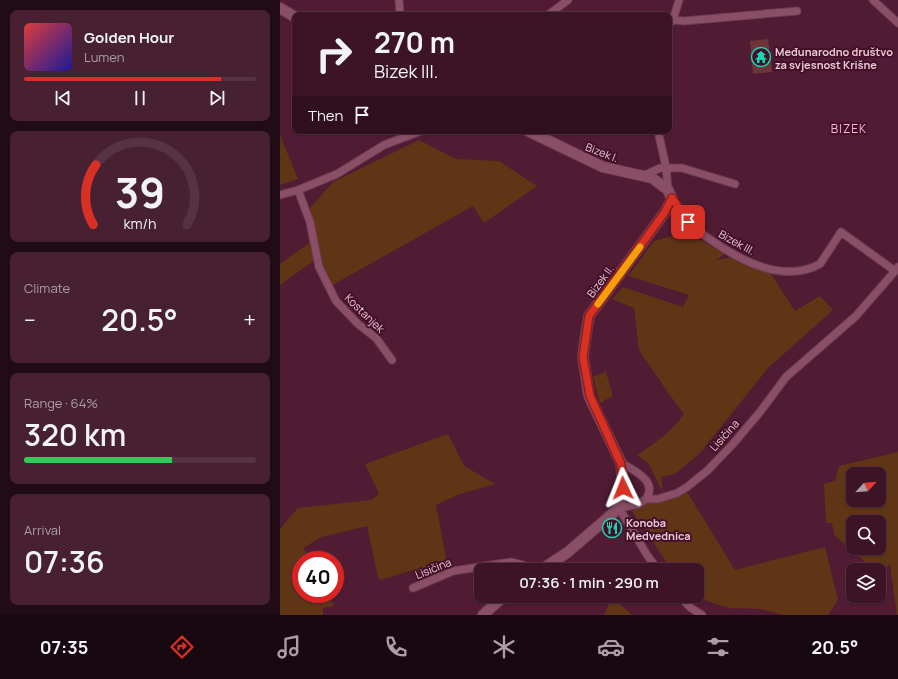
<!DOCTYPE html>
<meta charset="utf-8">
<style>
body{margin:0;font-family:Manrope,sans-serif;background:#472132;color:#f1f3f6;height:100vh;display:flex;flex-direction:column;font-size:15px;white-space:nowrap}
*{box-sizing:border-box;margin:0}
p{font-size:13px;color:#ac9ea7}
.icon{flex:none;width:22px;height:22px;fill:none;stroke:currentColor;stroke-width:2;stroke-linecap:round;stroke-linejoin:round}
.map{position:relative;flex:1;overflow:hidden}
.sheet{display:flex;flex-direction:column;gap:10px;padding:10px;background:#210b15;width:280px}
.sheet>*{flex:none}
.top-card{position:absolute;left:12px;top:12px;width:380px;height:122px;border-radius:8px;box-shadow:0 1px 3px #0004,0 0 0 1px #553343;background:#3c1426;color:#f1f3f6;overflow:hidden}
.needle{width:26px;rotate:64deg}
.fabs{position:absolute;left:566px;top:467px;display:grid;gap:8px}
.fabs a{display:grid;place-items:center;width:40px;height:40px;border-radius:8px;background:#3c1426;box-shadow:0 1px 3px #0004,0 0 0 1px #553343;font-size:20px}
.speed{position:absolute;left:12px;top:551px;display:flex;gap:8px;font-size:20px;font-weight:700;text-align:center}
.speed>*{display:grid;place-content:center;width:52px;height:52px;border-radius:50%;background:#3c1426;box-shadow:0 1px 3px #0004,0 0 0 1px #553343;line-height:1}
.speed .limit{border:6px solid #d22;background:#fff;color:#111}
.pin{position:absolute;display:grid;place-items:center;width:34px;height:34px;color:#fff;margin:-17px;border-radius:8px;box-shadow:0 2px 6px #0006}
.me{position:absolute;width:44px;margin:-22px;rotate:358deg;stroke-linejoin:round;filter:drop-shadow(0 0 3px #0008)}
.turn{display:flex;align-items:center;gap:14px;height:84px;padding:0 16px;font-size:18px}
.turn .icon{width:52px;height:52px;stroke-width:2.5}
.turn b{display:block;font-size:28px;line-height:34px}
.then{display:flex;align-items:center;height:38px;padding:0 16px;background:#0003;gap:8px;font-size:15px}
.big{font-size:30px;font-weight:600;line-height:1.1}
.sheet .card{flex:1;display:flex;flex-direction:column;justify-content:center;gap:6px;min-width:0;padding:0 14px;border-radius:8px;background:#472132}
.sheet .dial{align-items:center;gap:0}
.dial svg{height:104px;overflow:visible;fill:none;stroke:#553343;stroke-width:7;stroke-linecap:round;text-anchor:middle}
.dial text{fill:#f1f3f6;stroke:none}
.song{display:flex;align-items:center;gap:12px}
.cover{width:48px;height:48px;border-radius:6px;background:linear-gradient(135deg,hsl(0 70% 55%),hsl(240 70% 35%))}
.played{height:4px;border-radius:2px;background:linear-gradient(90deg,#d93025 85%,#553343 85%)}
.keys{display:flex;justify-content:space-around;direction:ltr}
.heat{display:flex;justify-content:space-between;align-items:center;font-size:22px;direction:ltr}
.charge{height:6px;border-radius:3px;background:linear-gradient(90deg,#34c759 64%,#553343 0)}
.trip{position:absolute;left:194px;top:563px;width:230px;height:40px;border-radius:8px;background:#3c1426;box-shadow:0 1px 3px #0004,0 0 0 1px #553343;font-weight:600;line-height:40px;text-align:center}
.tabs{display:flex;height:64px;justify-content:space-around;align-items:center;background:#18080f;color:#ac9ea7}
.tabs .icon{width:28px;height:28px}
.tabs .current{color:#d93025}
.tabs b{font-size:18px;color:#f1f3f6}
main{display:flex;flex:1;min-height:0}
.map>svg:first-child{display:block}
.green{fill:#603515;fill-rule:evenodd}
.building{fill:#6f333a}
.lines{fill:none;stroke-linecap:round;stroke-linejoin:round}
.street-casing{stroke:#6a3c52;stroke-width:9}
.secondary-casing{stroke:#6a3c52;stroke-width:12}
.street{stroke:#8a4f67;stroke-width:7}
.secondary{stroke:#8a4f67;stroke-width:10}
.route-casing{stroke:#8d1f18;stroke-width:10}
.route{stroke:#d93025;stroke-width:7}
.slow{stroke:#f59e0b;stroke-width:7}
.labels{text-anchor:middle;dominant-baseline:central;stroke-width:4;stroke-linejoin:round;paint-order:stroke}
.poi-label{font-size:11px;font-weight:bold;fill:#e9c7d3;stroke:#441029;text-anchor:start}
.street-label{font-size:11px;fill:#e9c7d3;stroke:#441029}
.neighbourhood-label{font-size:12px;letter-spacing:1px;fill:#fcb8d2;stroke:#441029}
</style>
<main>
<section class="sheet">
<div class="card">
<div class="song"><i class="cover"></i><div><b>Golden Hour</b><p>Lumen</p></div></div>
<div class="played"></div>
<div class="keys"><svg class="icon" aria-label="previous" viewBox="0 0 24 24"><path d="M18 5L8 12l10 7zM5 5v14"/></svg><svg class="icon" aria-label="pause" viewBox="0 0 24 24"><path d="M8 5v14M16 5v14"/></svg><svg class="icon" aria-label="next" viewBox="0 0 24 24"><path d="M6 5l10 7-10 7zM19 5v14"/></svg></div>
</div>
<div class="card dial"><svg viewBox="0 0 100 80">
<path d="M14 69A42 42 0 1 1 86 69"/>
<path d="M14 69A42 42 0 0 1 16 23" stroke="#d93025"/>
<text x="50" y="56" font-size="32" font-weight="700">39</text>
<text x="50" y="72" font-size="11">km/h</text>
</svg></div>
<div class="card"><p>Climate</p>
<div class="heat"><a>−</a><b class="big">20.5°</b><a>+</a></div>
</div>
<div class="card"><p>Range · 64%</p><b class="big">320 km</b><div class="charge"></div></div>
<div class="card"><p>Arrival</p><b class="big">07:36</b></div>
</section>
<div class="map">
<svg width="618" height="615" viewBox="0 0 618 615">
<rect width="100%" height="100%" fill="#501b33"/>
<g class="green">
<path d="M0,135L18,179L0,185Z"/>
<path d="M139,140L176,159L219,161L257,186L204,223L193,206L51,286L41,263L30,208L53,182Z"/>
<path d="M407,232L445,254L436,260L459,256L487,268L515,311L540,296L553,310L488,368L420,453L395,474L381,477L383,493L369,464L357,455C375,443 392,432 404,414L389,394L359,350L354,308L332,299L343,287L403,307L409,295L348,276L374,241Z"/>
<path d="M29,243L35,260L0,285V264Z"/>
<path d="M326,372L333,396L320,403L313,377Z"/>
<path d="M168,434L184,466L215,484L180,494L156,505L168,568L153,578L141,583L133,570L100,580L98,577L87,526L42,537L23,548L30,560H21V594H48L54,606L43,608V615H0V529L18,508L91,500L99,494L85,464Z"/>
<path d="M618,452V615H617L610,564L600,574L599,570H595L554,535L552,523H546L544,484L555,481L559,466ZM573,474H599V500H573ZM573,522H599V548H573Z"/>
<path d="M404,487L455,570L545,547L558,600L548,615H504L480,609L449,608L421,599L417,596V570H392L352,511Z"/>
<path d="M332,597L352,615H324Z"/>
</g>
<path class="building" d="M488,39L492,72L473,74L470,41Z"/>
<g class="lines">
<defs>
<g id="street">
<path d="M119,0L120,15"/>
<path d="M593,0L618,23"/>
<path d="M268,15L288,0"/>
<path d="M393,20L404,21L517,11"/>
<path d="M389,24L393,20L399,0"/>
<path d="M378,131L386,167L388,190"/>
<path d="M363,176L380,168H402L455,184"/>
<path d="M18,190L30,222L39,267L56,301L78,324L96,338L112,360"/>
<path d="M0,195L18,190L57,174L104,145L141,131"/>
<path d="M392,199C397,206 402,214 408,221C415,230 425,236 434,242C463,262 505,283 540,264L561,232L615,271L618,267"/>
<path d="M341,463C355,471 378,481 366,499"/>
<path d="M378,570L367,555L339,508L359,504L366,499H378L397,493L407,487L427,471L452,445L480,412L506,377L576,316L615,271"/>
<path d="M133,588L173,571L199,567L231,562L243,565L252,570"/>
<path d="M399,596L411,608L422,615"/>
</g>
<g id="secondary">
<path d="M0,8L15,17"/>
<path d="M248,131L323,167L372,178L388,190L392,199L385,212L309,316L305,341L303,357L309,396L341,463L343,488L339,508L288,552L261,570"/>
<path d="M203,615L224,596"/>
</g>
</defs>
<use href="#street" class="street-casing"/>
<use href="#secondary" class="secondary-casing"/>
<use href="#street" class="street"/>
<use href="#secondary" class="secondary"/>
</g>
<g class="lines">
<defs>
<path id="route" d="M343,488L341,464L310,396L303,357L309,316L385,212L392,198L408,222"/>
</defs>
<use href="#route" class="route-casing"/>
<use href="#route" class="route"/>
<path class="slow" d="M318,304L360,247"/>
</g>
<defs>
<symbol id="temple-ring" viewBox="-11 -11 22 22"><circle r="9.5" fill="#441029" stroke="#1bd5b1" stroke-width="1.5"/><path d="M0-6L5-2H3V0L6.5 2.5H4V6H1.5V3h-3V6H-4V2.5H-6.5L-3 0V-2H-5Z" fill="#1bd5b1"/></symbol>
<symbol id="restaurant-ring" viewBox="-11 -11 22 22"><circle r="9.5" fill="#441029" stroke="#1bd5b1" stroke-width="1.5"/><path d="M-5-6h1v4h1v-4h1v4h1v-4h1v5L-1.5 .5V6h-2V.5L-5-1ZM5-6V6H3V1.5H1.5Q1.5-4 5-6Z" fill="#1bd5b1"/></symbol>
</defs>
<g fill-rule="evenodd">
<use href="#temple-ring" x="470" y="46" width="22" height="22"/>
<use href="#restaurant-ring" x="321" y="517" width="22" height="22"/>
</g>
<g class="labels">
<g class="poi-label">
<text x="495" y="51">Međunarodno društvo<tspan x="495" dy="13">za svjesnost Krišne</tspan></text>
<text x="346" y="522">Konoba<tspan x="346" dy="13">Medvednica</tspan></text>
</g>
<g class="street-label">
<text transform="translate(322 152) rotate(21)">Bizek I.</text>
<text transform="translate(457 242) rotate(29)">Bizek III.</text>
<text transform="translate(320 281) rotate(-54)">Bizek II.</text>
<text transform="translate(85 313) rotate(44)">Kostanjek</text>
<text transform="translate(444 435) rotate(-48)">Lisičina</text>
<text transform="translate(153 568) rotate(-22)">Lisičina</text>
</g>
<g class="neighbourhood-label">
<text x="569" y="128">BIZEK</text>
</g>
</g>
</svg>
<div class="fabs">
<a><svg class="needle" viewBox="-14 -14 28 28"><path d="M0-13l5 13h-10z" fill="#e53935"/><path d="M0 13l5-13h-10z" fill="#ac9ea7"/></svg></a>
<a><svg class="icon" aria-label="search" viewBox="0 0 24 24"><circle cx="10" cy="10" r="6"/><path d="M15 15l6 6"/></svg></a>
<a><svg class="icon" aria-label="layers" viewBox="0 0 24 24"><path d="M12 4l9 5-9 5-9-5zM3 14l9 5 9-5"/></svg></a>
</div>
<div class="speed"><div class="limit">40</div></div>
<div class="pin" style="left:408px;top:222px;background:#d93025"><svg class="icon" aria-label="arrive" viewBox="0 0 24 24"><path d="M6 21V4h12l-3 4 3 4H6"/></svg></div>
<svg class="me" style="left:343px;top:488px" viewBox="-20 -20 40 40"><path d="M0-17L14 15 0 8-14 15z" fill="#d93025" stroke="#fff" stroke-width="4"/></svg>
<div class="trip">07:36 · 1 min · 290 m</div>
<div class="top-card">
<div class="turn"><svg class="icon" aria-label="right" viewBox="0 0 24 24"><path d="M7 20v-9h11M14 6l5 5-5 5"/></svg><div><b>270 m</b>Bizek III.</div></div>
<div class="then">Then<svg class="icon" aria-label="arrive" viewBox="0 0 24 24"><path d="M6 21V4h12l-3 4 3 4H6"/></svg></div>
</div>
</div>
</main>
<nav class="tabs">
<b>07:35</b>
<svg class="icon current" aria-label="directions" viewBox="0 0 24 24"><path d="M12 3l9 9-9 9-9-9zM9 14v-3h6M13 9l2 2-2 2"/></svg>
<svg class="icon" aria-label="music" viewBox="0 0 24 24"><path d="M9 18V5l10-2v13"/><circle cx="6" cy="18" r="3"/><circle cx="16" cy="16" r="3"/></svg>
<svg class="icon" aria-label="phone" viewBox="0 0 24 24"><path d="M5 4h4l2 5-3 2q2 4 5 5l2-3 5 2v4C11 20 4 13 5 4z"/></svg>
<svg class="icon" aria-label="climate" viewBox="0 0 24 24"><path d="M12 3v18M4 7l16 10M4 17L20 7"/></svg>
<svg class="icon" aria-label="car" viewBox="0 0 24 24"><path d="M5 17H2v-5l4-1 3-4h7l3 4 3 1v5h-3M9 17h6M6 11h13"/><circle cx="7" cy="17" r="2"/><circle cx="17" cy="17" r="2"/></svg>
<svg class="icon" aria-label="filters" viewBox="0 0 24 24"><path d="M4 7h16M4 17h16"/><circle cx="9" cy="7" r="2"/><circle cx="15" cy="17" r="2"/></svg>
<b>20.5°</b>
</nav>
